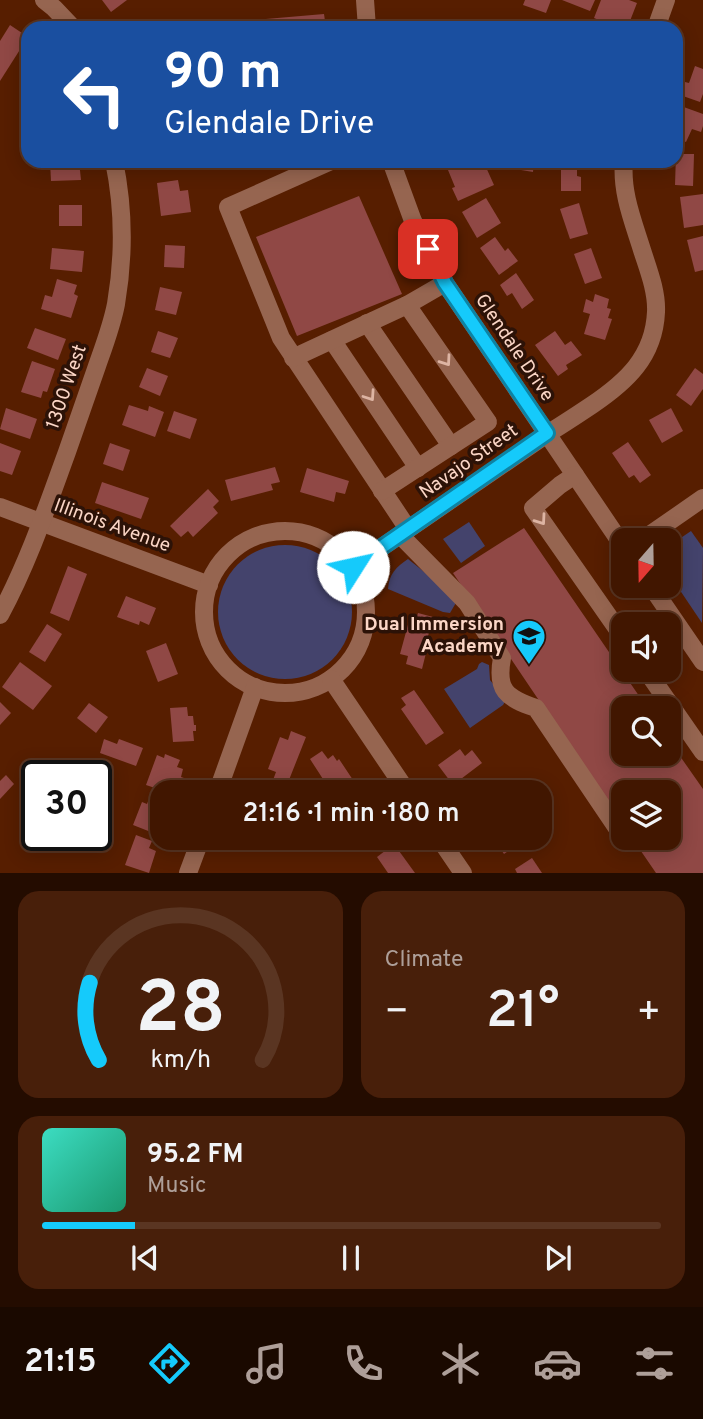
<!DOCTYPE html>
<meta charset="utf-8">
<style>
body{margin:0;font-family:Overpass,sans-serif;background:#481f0a;color:#f1f3f6;height:100vh;display:flex;flex-direction:column;font-size:26px;white-space:nowrap}
*{box-sizing:border-box;margin:0}
p{font-size:23px;color:#ae9f99}
.icon{flex:none;width:38px;height:38px;fill:none;stroke:currentColor;stroke-width:2;stroke-linecap:round;stroke-linejoin:round}
.map{position:relative;height:873px;overflow:hidden}
.details{display:flex;flex-direction:column;gap:18px;padding:18px;background:#240c00;flex:1}
.details>*{flex:none}
.top-card{position:absolute;left:21px;top:21px;width:662px;height:147px;border-radius:21px;box-shadow:0 4px 18px #0003,0 0 0 2px #5a3522;background:#1a4fa0;color:#fff;overflow:hidden}
.needle{width:46px;rotate:200deg}
.buttons{position:absolute;left:611px;top:528px;display:grid;gap:14px}
.buttons a{display:grid;place-items:center;width:70px;height:70px;border-radius:14px;background:#411600;box-shadow:0 4px 18px #0003,0 0 0 2px #5a3522;font-size:35px}
.speed{position:absolute;left:21px;top:760px;display:flex;gap:14px;font-size:35px;font-weight:700;text-align:center}
.speed>*{display:grid;place-content:center;width:91px;height:91px;border-radius:50%;background:#411600;box-shadow:0 4px 18px #0003,0 0 0 2px #5a3522;line-height:1}
.speed .limit{border:4px solid #111;border-radius:10px;background:#fff;color:#111}
.pin{position:absolute;display:grid;place-items:center;width:60px;height:60px;color:#fff;margin:-30px;border-radius:14px;box-shadow:0 4px 10px #0006}
.me{position:absolute;width:77px;margin:-38px;rotate:55deg;stroke-linejoin:round;filter:drop-shadow(0 0 5px #0008)}
.turn{display:flex;align-items:center;gap:24px;height:147px;padding:0 28px;font-size:32px}
.turn .icon{width:91px;height:91px;stroke-width:2.5}
.turn b{display:block;font-size:49px;line-height:60px}
.big{font-size:52px;font-weight:600;line-height:1.1}
.details .card{flex:1;display:flex;flex-direction:column;justify-content:center;gap:10px;min-width:0;padding:0 24px;border-radius:21px;background:#481f0a}
.details .dial{align-items:center;gap:0}
.dial svg{height:182px;overflow:visible;fill:none;stroke:#5a3522;stroke-width:7;stroke-linecap:round;text-anchor:middle}
.dial text{fill:#f1f3f6;stroke:none}
.song{display:flex;align-items:center;gap:21px}
.cover{width:84px;height:84px;border-radius:10px;background:linear-gradient(135deg,hsl(170 70% 55%),hsl(160 70% 35%))}
.played{height:7px;border-radius:4px;background:linear-gradient(90deg,#15cafb 15%,#5a3522 15%)}
.keys{display:flex;justify-content:space-around;direction:ltr}
.heat{display:flex;justify-content:space-between;align-items:center;font-size:38px;direction:ltr}
.details .tiles{flex:1;display:grid;gap:18px;grid-template-columns:1fr 1fr}
.card:last-child{grid-column:span 2}
.trip{position:absolute;left:150px;top:780px;width:402px;height:70px;border-radius:21px;background:#411600;box-shadow:0 4px 18px #0003,0 0 0 2px #5a3522;font-weight:600;line-height:70px;text-align:center}
.menu{display:flex;height:112px;justify-content:space-around;align-items:center;background:#1a0900;color:#ae9f99}
.menu .icon{width:49px;height:49px}
.menu .current{color:#15cafb}
.menu b{font-size:32px;color:#f1f3f6}
.map>svg:first-child{display:block}
.green{fill:#44436c}
.building{fill:#904845}
.lines{fill:none;stroke-linecap:round;stroke-linejoin:round}
.minor{stroke:#966550;stroke-width:18}
.oneway{stroke:#ddb4a3}
.route-casing{stroke:#0e83a3;stroke-width:18}
.route{stroke:#15cafb;stroke-width:12}
.labels{text-anchor:middle;dominant-baseline:central;stroke-width:7;stroke-linejoin:round;paint-order:stroke}
.street-label{font-size:19px;fill:#fbd6c6;stroke:#2c1207}
.poi-label{font-size:19px;font-weight:bold;fill:#fbd6c6;stroke:#2c1207;text-anchor:end}
</style>
<div class="map">
<svg width="703" height="873" viewBox="0 0 703 873">
<rect width="100%" height="100%" fill="#571e00"/>
<g class="green">
<path d="M469,522L485,546L461,563L443,539Z"/>
<path d="M691,531L703,548L702,623L669,574V546Z"/>
<circle cx="285" cy="612" r="67"/>
<path d="M408,559L457,598V601L450,613L443,612L388,589C389,574 396,567 408,559Z"/>
<path d="M482,662L489,665L490,680L506,700L503,705L470,728L444,689L477,669L479,664Z"/>
</g>
<g class="building">
<path d="M102,0H127L111,12Z"/>
<path d="M525,0H551L546,13L523,5Z"/>
<path d="M562,0H595L590,11Z"/>
<path d="M601,0H629L637,3L628,26L613,20L611,25L594,18Z"/>
<path d="M324,14L326,28H233L232,22Z"/>
<path d="M10,25L28,37L0,81V41Z"/>
<path d="M695,66L703,69V94L700,102L680,95L685,82L689,83Z"/>
<path d="M681,106L703,114V126L701,132L692,129L686,142L676,138V119Z"/>
<path d="M676,154H694L693,186L675,185Z"/>
<path d="M50,161H79L81,180L51,181Z"/>
<path d="M470,161H493L485,165L494,185L458,201L452,188L455,187L448,170Z"/>
<path d="M510,161H534L533,172L509,168Z"/>
<path d="M561,161H577V176L581,177V191H561Z"/>
<path d="M178,180L180,191L188,190L191,212L161,216L157,183Z"/>
<path d="M703,194V225L684,228L680,197Z"/>
<path d="M359,196L402,294L297,336L256,237Z"/>
<path d="M486,198L501,223L477,238L462,212Z"/>
<path d="M579,203L588,234L570,239L560,209Z"/>
<rect x="59" y="205" width="23" height="21"/>
<path d="M703,236V270L695,272L687,240Z"/>
<path d="M495,237L505,251L508,248L518,261L499,275L480,248Z"/>
<path d="M165,245L185,246L184,268L164,267Z"/>
<path d="M52,248L84,251L82,272L50,269Z"/>
<path d="M591,248L602,278L585,284L574,254Z"/>
<path d="M516,273L534,300L522,309L512,293L507,296L500,285Z"/>
<path d="M57,279L77,285L74,294L78,296L71,318L41,309L45,295L52,297Z"/>
<path d="M160,287L182,292L176,315L155,310Z"/>
<path d="M595,294L609,299L607,308L611,309L608,318L612,319L605,340L584,334L590,314L583,312L586,299L593,302Z"/>
<path d="M35,328L66,339L58,360L27,348Z"/>
<path d="M158,331L178,338L170,358L151,352Z"/>
<path d="M555,331L565,345L571,341L582,355L566,365L568,369L558,376L535,345Z"/>
<path d="M32,361L55,369L47,392L43,391L41,398L21,392Z"/>
<path d="M147,368L168,376L160,396L139,387Z"/>
<path d="M695,368L703,374V389L691,406L676,395Z"/>
<path d="M129,405L148,411L149,406L164,412L155,437L122,425Z"/>
<path d="M6,408L37,419L30,439L0,429Z"/>
<path d="M671,408L683,431L662,443L649,420Z"/>
<path d="M174,411L197,419L190,439L167,431Z"/>
<path d="M628,442L651,475L640,483L634,475L629,478L612,453Z"/>
<path d="M0,443L21,451L12,475L0,471Z"/>
<path d="M110,443L130,450L123,471L103,464Z"/>
<path d="M275,467L280,482L271,484L273,490L231,501L225,480Z"/>
<path d="M307,468L349,481L345,494L336,492L334,502L300,492Z"/>
<path d="M102,482L149,498L141,519L95,503Z"/>
<path d="M208,489L219,501L213,507L218,513L193,537L188,531L181,537L170,526Z"/>
<path d="M524,528L648,709H623V754H668V739L703,789V873H656L632,838H668V793H623V825L453,573Z"/>
<path d="M68,566L87,574L69,621L50,613Z"/>
<path d="M126,596L156,608L149,625L140,621L139,625L117,617Z"/>
<path d="M418,613L433,617L425,648L427,649L422,669L406,664L408,656L400,654L409,621L415,623Z"/>
<path d="M47,624L62,634L45,662L29,652Z"/>
<path d="M166,643L178,674L158,682L146,651Z"/>
<path d="M20,662L52,686L33,710L2,687Z"/>
<path d="M414,690L444,733L426,745L401,709L406,705L401,698Z"/>
<path d="M0,702L11,713L0,725Z"/>
<path d="M89,703L108,717L96,733L77,718Z"/>
<path d="M187,707L188,716H193L194,725H196V731H193L194,741L173,742L170,708Z"/>
<path d="M291,731L306,737L287,785L273,780L276,772L268,769L280,737L288,740Z"/>
<path d="M104,739L117,744L119,739L143,748L136,766L100,753Z"/>
<path d="M460,749L465,756L472,750L482,763L453,785L438,765Z"/>
<path d="M322,751L328,759L333,755L337,761L339,759L353,780L347,785L352,793H332L310,759Z"/>
<path d="M165,754L180,760L177,767L183,769L181,777L184,778L181,785L177,784L174,793L156,786L155,788L146,785L157,755L164,758Z"/>
<path d="M6,775L14,784L0,799V781Z"/>
<path d="M485,783L492,793H472Z"/>
<path d="M150,796L163,801V831L161,836L133,825L142,802L147,804Z"/>
<path d="M136,835L152,841L149,848L156,851L149,873L125,865Z"/>
<path d="M251,838H269L265,849L249,844Z"/>
<path d="M365,838H385L387,841L373,850Z"/>
<path d="M493,838H526L504,854Z"/>
<path d="M394,844L415,873H388L377,857Z"/>
<path d="M532,858L542,873H517L515,869Z"/>
</g>
<g class="lines">
<g class="minor">
<path d="M44,0L54,8L73,28"/>
<path d="M365,0L367,28"/>
<path d="M656,28L666,0"/>
<path d="M331,161L228,207L281,338L408,529"/>
<path d="M391,161L413,221L445,283L623,546"/>
<path d="M367,323L451,446"/>
<path d="M332,340L418,468"/>
<path d="M293,358L407,305L445,283"/>
<path d="M575,475L560,485L533,508L623,637"/>
<path d="M382,491L488,422L407,305"/>
<path d="M0,507L209,585"/>
<circle cx="285" cy="612" r="81"/>
<path d="M400,535L467,603L502,658C496,690 506,698 536,708L623,837"/>
<path d="M641,541L703,498"/>
<path d="M353,567L547,434C562,425 577,415 592,405C626,382 654,357 656,312C657,291 648,269 642,250C633,221 621,192 624,161"/>
<path d="M651,586L703,662"/>
<path d="M0,615C28,563 47,507 67,452C77,423 87,394 97,366C104,346 112,325 116,304C124,257 124,209 114,161"/>
<path d="M646,670L703,752"/>
<path d="M331,679L408,793"/>
<path d="M217,793L255,687"/>
<path d="M439,838L463,873"/>
<path d="M188,873L201,838"/>
</g>
</g>
<defs><path id="oneway-chevron" d="M-2-3.5L2.5 0L-2 3.5" fill="none" stroke-width="1.6" stroke-linecap="round" stroke-linejoin="round" transform="scale(1.75)"/></defs>
<g class="oneway">
<use href="#oneway-chevron" transform="translate(446 361) rotate(55)"/>
<use href="#oneway-chevron" transform="translate(370 396) rotate(56)"/>
<use href="#oneway-chevron" transform="translate(541 520) rotate(55)"/>
</g>
<g class="lines">
<defs>
<path id="route" d="M353,567L547,433L445,283L428,249"/>
</defs>
<use href="#route" class="route-casing"/>
<use href="#route" class="route"/>
</g>
<defs>
<symbol id="school-pin" viewBox="-11 -11 22 30"><path d="M0 17L-7.5 6A9.5 9.5 0 1 1 7.5 6Z" fill="#15cafb" stroke="#2c1207"/><path d="M0-5L7-2L0 1L-7-2ZM-4 1L0 2.5L4 1V4Q0 6-4 4Z" fill="#111"/></symbol>
</defs>
<g fill-rule="evenodd">
<use href="#school-pin" x="510" y="617" width="38" height="52"/>
</g>
<g class="labels">
<g class="street-label">
<text transform="translate(514 348) rotate(56)">Glendale Drive</text>
<text transform="translate(67 387) rotate(-71)">1300 West</text>
<text transform="translate(469 462) rotate(-35)">Navajo Street</text>
<text transform="translate(112 526) rotate(20)">Illinois Avenue</text>
</g>
<g class="poi-label">
<text x="504" y="625">Dual Immersion<tspan x="504" dy="22">Academy</tspan></text>
</g>
</g>
</svg>
<div class="buttons">
<a><svg class="needle" viewBox="-14 -14 28 28"><path d="M0-13l5 13h-10z" fill="#e53935"/><path d="M0 13l5-13h-10z" fill="#ae9f99"/></svg></a>
<a><svg class="icon" aria-label="sound" viewBox="0 0 24 24"><path d="M4 9h4l5-4v14l-5-4H4zM17 9q2 3 0 6"/></svg></a>
<a><svg class="icon" aria-label="search" viewBox="0 0 24 24"><circle cx="10" cy="10" r="6"/><path d="M15 15l6 6"/></svg></a>
<a><svg class="icon" aria-label="layers" viewBox="0 0 24 24"><path d="M12 4l9 5-9 5-9-5zM3 14l9 5 9-5"/></svg></a>
</div>
<div class="speed"><div class="limit">30</div></div>
<div class="pin" style="left:428px;top:249px;background:#d93025"><svg class="icon" aria-label="arrive" viewBox="0 0 24 24"><path d="M6 21V4h12l-3 4 3 4H6"/></svg></div>
<svg class="me" style="left:353px;top:567px" viewBox="-20 -20 40 40"><circle r="19" fill="#fff"/><path d="M0-13L10 11 0 6-10 11z" fill="#15cafb"/></svg>
<div class="trip">21:16 · 1 min · 180 m</div>
<div class="top-card">
<div class="turn"><svg class="icon" aria-label="left" viewBox="0 0 24 24"><path d="M17 20v-9H6M10 6l-5 5 5 5"/></svg><div><b>90 m</b>Glendale Drive</div></div>
</div>
</div>
<section class="details">
<div class="tiles">
<div class="card dial"><svg viewBox="0 0 100 80">
<path d="M14 69A42 42 0 1 1 86 69"/>
<path d="M14 69A42 42 0 0 1 10 35" stroke="#15cafb"/>
<text x="50" y="56" font-size="32" font-weight="700">28</text>
<text x="50" y="72" font-size="11">km/h</text>
</svg></div>
<div class="card"><p>Climate</p>
<div class="heat"><a>−</a><b class="big">21°</b><a>+</a></div>
</div>
<div class="card">
<div class="song"><i class="cover"></i><div><b>95.2 FM</b><p>Music</p></div></div>
<div class="played"></div>
<div class="keys"><svg class="icon" aria-label="previous" viewBox="0 0 24 24"><path d="M18 5L8 12l10 7zM5 5v14"/></svg><svg class="icon" aria-label="pause" viewBox="0 0 24 24"><path d="M8 5v14M16 5v14"/></svg><svg class="icon" aria-label="next" viewBox="0 0 24 24"><path d="M6 5l10 7-10 7zM19 5v14"/></svg></div>
</div>
</div>
</section>
<nav class="menu">
<b>21:15</b>
<svg class="icon current" aria-label="directions" viewBox="0 0 24 24"><path d="M12 3l9 9-9 9-9-9zM9 14v-3h6M13 9l2 2-2 2"/></svg>
<svg class="icon" aria-label="music" viewBox="0 0 24 24"><path d="M9 18V5l10-2v13"/><circle cx="6" cy="18" r="3"/><circle cx="16" cy="16" r="3"/></svg>
<svg class="icon" aria-label="phone" viewBox="0 0 24 24"><path d="M5 4h4l2 5-3 2q2 4 5 5l2-3 5 2v4C11 20 4 13 5 4z"/></svg>
<svg class="icon" aria-label="climate" viewBox="0 0 24 24"><path d="M12 3v18M4 7l16 10M4 17L20 7"/></svg>
<svg class="icon" aria-label="car" viewBox="0 0 24 24"><path d="M5 17H2v-5l4-1 3-4h7l3 4 3 1v5h-3M9 17h6M6 11h13"/><circle cx="7" cy="17" r="2"/><circle cx="17" cy="17" r="2"/></svg>
<svg class="icon" aria-label="filters" viewBox="0 0 24 24"><path d="M4 7h16M4 17h16"/><circle cx="9" cy="7" r="2"/><circle cx="15" cy="17" r="2"/></svg>
</nav>
